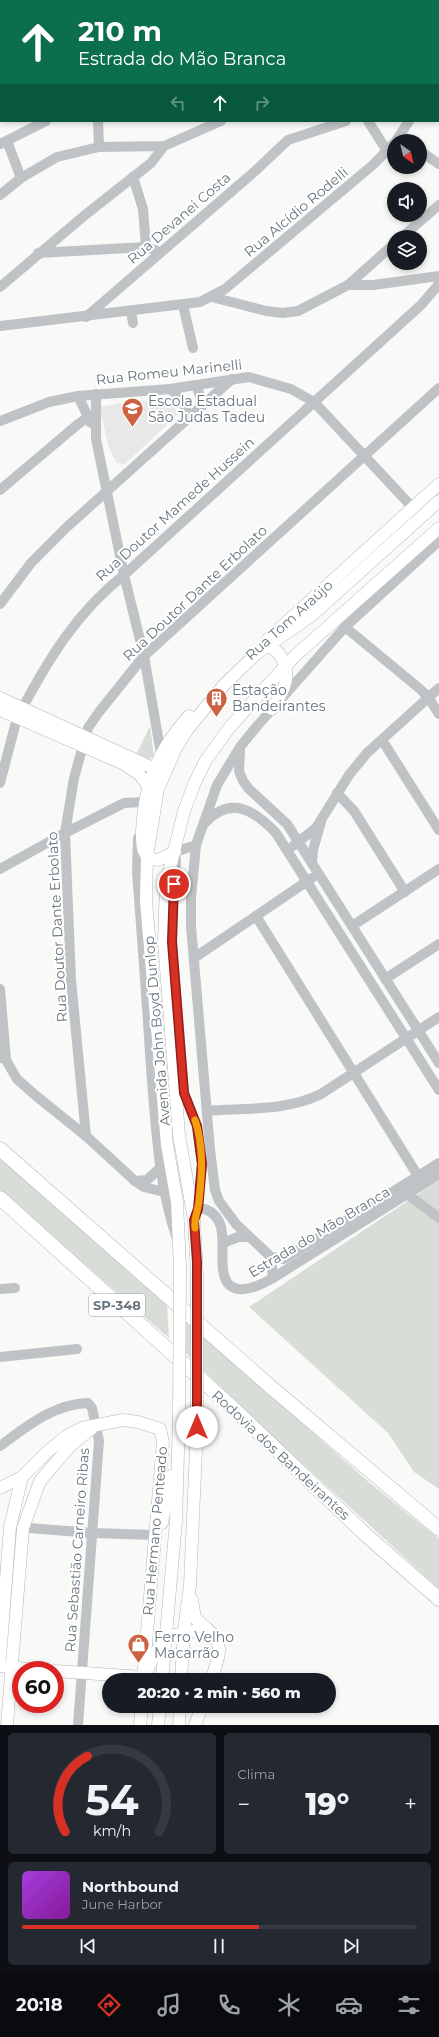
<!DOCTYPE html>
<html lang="pt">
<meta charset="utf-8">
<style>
body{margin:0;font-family:Montserrat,sans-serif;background:#242831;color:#f1f3f6;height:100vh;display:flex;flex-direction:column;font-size:15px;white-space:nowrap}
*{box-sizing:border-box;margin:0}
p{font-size:13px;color:#9ea1a6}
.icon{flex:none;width:22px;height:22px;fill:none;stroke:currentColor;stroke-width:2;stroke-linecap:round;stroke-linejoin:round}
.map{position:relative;height:1725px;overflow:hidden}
.side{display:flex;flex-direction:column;gap:8px;padding:8px;background:#0d0f14;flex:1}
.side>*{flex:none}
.top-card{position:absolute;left:0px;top:0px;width:439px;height:122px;box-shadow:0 2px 6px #0003;background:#0b6e4f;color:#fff;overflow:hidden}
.needle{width:26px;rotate:146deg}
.tools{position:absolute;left:387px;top:134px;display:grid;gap:8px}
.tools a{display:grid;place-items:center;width:40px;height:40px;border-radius:50%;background:#171b24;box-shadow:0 2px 6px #0003;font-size:20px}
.speed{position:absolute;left:12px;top:1661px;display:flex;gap:8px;font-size:20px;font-weight:700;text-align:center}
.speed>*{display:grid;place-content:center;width:52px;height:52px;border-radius:50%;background:#171b24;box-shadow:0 2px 6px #0003;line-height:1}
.speed .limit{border:6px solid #d22;background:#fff;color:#111}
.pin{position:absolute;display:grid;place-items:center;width:34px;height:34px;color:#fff;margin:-17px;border:2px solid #fff;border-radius:50%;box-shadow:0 1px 4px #0007}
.me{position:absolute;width:44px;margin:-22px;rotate:0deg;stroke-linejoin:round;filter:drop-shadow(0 0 3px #0008)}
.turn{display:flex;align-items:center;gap:14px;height:84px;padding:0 12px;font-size:18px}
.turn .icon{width:52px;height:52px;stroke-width:2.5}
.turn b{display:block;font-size:28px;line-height:34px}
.lanes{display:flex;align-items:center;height:38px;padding:0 12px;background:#0003;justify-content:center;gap:20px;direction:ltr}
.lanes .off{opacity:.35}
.big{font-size:30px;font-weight:800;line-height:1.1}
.side .tile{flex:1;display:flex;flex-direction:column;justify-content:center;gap:6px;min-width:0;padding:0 14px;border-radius:6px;background:#242831}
.side .dial{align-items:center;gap:0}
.dial svg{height:104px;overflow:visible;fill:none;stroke:#363941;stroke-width:7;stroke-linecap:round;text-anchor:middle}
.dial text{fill:#f1f3f6;stroke:none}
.song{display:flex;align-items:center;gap:12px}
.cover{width:48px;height:48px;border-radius:6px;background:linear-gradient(135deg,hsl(280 70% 55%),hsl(290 70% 35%))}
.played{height:4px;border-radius:2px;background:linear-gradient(90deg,#d93025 60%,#363941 60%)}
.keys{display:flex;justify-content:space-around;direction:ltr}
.heat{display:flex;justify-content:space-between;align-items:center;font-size:22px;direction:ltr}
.side .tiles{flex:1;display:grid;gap:8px;grid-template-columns:1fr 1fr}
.tile:last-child{grid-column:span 2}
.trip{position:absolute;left:102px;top:1673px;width:234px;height:40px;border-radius:20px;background:#171b24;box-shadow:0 2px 6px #0003;font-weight:800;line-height:40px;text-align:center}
.menu{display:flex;height:64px;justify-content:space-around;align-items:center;background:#090b0e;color:#9ea1a6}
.menu .icon{width:28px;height:28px}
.menu .active{color:#d93025}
.menu b{font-size:18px;color:#f1f3f6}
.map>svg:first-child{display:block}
.built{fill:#e7e8e7}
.green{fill:#d9ddd7}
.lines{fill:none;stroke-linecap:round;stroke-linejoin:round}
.stream{stroke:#b8c2c6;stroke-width:2}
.major-casing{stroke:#b3b7ba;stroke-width:13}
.highway-casing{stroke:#b3b6b9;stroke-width:15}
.minor{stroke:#bfc3c6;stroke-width:10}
.major{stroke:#fff;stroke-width:12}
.highway{stroke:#fff;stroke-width:14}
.major-bridge-casing{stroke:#b3b7ba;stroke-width:13;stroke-linecap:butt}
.major-bridge{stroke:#fff;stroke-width:12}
.route-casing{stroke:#8d1f18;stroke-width:10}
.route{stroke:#d93025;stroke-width:7}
.slow{stroke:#f59e0b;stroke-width:7}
.labels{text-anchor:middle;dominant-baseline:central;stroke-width:4;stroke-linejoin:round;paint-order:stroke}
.shield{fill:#fff;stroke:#959ea5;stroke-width:1}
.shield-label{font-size:13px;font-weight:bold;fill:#67757e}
.street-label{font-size:14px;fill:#67757e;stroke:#fff}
.poi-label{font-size:14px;fill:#67757e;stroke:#fff;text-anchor:start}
</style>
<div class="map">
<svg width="439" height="1725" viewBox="0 0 439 1725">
<rect width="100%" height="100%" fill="#f9f9f7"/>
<path class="built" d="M136,400L173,403L178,414L125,464L116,463L108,445L100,407Z"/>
<g class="green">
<path d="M150,726L154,756L147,760L136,755Z"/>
<path d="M0,1158L167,1304L169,1338L0,1190Z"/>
<path d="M439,1180V1489L414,1472L388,1433L249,1307Z"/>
<path d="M185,1320L371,1484L439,1539V1589L244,1410L185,1352Z"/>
</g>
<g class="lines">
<path class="stream" d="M47,1V0"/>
<defs>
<g id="major">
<path d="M268,639L439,484"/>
<path d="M267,646C283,650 290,672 284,687C281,695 276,702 272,709"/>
<path d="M0,698L155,769"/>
<path d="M0,710L124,764L139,774L148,786"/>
<path d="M175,852L158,860C141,859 142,845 142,832C144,785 157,751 189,716"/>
<path d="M180,1267L177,1202L167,1145L146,901L147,856L158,789L176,748L187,730L224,685L256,654L311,616L439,501"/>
<path d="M197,1273L194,1220L179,1135L164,942L166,884L184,811L195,782L206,760L230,727L266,687L296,655L439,528"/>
<path d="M0,1488L22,1477L47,1452L68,1435L82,1428L123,1420L138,1422L160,1429L163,1442L143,1680"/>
<path d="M162,1523L171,1476"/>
<path d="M192,1600L195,1618L206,1628"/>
<path d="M0,1658L10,1527L22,1477"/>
<path d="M0,1666L36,1670"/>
<path d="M55,1671L143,1677"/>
<path d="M146,1674L154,1655L166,1637L206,1628C227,1644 218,1659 211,1680"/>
<path d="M162,1680L176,1521L179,1418"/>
<path d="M181,1680L184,1631L190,1585L197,1427"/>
<path d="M7,1725L23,1528L40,1481L71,1445L91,1429"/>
<path d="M140,1725L142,1706"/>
<path d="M158,1725L160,1706"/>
<path d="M179,1725L180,1706"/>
<path d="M195,1725L202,1706"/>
</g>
<g id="highway">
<path d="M0,1149L272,1388L439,1529"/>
<path d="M0,1198L235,1410L366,1535L439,1599"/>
</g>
</defs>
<use href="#major" class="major-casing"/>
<use href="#highway" class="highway-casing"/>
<g class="minor">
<path d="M144,0L146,1"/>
<path d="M272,0L273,1"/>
<path d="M14,1V0"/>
<path d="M120,1L121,0"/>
<path d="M404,1L407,0"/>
<path d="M438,62L439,57"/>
<path d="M0,71L1,69"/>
<path d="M438,105L439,106"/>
<path d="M0,108L1,107"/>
<path d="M98,121L99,147"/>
<path d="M368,121L387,151"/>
<path d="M7,141L21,178"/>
<path d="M396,141L409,121"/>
<path d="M0,144L46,121"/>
<path d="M420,151L439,164"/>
<path d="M133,177L143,209L146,247"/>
<path d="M0,195L21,178L57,157L99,147L164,146L221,121"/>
<path d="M402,237L439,205"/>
<path d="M38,253L146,247L160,252"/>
<path d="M348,285L394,244"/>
<path d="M0,287L85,215L151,163L164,146"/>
<path d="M212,297L266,311L283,313L298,311L348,285H373L439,276"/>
<path d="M183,305L193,348"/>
<path d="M131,311L133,323"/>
<path d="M86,317L254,172L288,140L346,121"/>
<path d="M0,326L200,302L225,289L374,164L394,143"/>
<path d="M196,385L203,404"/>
<path d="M170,389C181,398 185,404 188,418"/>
<path d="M96,394V439L124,575L144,656L161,754"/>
<path d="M78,396L91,423"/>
<path d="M0,421L49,402L78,396L170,389L249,377L291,389L314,402L413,508"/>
<path d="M0,490L77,425L88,417L95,416"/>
<path d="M439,541L345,627L258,725L240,747L217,785L196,845L191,898V926L210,1149L215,1190L219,1201L236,1224L271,1257L284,1259L439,1163"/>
<path d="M0,604L31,563L68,526L232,379"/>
<path d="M345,627L420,689L428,697L439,714"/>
<path d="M22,709C49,658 78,611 124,575L421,305L439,284"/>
<path d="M382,740L439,830"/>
<path d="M240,751L239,771L243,781L249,789L287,824L439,1063"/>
<path d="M0,783L17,718"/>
<path d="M337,793L354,811L405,892"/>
<path d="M204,824C230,795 253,809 276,833L439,1090"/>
<path d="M138,838L137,872C142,937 147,1003 151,1068C156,1126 158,1184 177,1239"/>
<path d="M293,846L316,828L349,775L367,753L439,688"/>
<path d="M312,863L313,850L321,822"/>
<path d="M0,869L65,833L124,803L144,802"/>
<path d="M256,916L418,1176"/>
<path d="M352,926L439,869"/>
<path d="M194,958L312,878"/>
<path d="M385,979L439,944"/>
<path d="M0,989L6,1060"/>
<path d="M0,1057L6,1060L17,1079L35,1095L86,1136L135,1181L144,1187L164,1192"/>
<path d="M207,1111C245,1108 287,1111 321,1094L439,1017"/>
<path d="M86,1136L71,980L65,833L74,778L88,728L99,712L144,656L439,388"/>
<path d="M135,1181L147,1180L160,1168"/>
<path d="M407,1194L439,1218"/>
<path d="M198,1209H205C230,1219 220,1247 223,1269C226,1301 256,1288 273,1278L439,1174"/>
<path d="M194,1220L198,1209L202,1164L197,1126L184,1093L172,942V912L176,862L175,852L196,845"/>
<path d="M223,1243L238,1237H249"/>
<path d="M271,1257L273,1278"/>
<path d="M0,1289L15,1288"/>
<path d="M0,1357L77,1349"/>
<path d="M0,1446C26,1427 53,1404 88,1403L92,1408L99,1441L78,1725"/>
<path d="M16,1527L92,1533L154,1535"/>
</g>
<use href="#major" class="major"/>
<use href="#highway" class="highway"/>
<defs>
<g id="major-bridge">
<path d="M197,1273V1427"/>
<path d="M179,1418L180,1267"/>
</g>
</defs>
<use href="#major-bridge" class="major-bridge-casing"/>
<use href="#major-bridge" class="major-bridge"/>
</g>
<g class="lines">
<defs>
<path id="route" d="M174,884L172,942L184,1093L197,1126L202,1164L198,1209L194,1220L197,1262V1427"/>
</defs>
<use href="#route" class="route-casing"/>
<use href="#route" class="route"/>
<path class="slow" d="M195,1120C204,1146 202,1175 199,1201C198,1210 194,1218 195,1228"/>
</g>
<defs>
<symbol id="school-pin" viewBox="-11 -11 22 30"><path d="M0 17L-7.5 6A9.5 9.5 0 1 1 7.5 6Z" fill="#cd6243" stroke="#fff"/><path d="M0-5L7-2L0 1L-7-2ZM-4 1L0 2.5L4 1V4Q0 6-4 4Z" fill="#fff"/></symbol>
<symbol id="building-pin" viewBox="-11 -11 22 30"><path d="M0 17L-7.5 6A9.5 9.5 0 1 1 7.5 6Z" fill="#cd6243" stroke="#fff"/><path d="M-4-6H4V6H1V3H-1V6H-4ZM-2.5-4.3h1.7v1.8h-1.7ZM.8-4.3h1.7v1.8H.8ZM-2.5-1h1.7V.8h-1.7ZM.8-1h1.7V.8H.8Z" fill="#fff"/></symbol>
<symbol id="shop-pin" viewBox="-11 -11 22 30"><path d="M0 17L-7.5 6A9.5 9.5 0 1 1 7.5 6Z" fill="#cd6243" stroke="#fff"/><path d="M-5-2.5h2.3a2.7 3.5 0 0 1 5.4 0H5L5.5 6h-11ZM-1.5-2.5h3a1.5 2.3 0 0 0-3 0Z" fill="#fff"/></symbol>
</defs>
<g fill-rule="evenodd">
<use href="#school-pin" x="120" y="396" width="25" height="34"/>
<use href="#building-pin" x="204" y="686" width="25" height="34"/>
<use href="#shop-pin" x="126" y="1632" width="25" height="34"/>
</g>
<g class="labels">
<rect class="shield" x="89" y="1294" width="56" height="22" rx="3"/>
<g class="shield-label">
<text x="117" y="1305">SP-348</text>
</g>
<g class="street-label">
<text transform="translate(296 212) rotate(-40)">Rua Alcídio Rodelli</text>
<text transform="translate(179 218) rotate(-41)">Rua Devanei Costa</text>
<text transform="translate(169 372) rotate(-6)">Rua Romeu Marinelli</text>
<text transform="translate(175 509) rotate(-42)">Rua Doutor Mamede Hussein</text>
<text transform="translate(195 593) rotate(-43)">Rua Doutor Dante Erbolato</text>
<text transform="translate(289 620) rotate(-42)">Rua Tom Araújo</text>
<text transform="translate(57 927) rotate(-93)">Rua Doutor Dante Erbolato</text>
<text transform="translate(157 1031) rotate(-95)">Avenida John Boyd Dunlop</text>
<text transform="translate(319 1232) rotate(-31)">Estrada do Mão Branca</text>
<text transform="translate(281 1455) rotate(43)">Rodovia dos Bandeirantes</text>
<text transform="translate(155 1531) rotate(-85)">Rua Hermano Penteado</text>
<text transform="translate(77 1550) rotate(-86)">Rua Sebastião Carneiro Ribas</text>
</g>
<g class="poi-label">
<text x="148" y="401">Escola Estadual<tspan x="148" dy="16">São Judas Tadeu</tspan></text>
<text x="232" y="690">Estação<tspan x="232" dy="16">Bandeirantes</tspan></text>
<text x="154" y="1637">Ferro Velho<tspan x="154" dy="16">Macarrão</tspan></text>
</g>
</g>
</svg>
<div class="tools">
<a><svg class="needle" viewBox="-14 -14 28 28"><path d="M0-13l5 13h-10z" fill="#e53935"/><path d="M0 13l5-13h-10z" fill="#9ea1a6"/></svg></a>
<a><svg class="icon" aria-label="sound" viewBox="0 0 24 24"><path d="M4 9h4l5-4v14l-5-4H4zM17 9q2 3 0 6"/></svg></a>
<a><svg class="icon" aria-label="layers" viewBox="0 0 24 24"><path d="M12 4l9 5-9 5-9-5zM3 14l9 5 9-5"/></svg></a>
</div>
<div class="speed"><div class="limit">60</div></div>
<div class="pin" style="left:174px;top:884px;background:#d93025"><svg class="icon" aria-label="arrive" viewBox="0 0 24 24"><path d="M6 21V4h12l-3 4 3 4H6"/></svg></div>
<svg class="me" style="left:197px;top:1427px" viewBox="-20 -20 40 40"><circle r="19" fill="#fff"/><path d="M0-13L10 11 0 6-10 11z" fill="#d93025"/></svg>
<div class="trip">20:20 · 2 min · 560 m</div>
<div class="top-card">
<div class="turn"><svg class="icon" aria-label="ahead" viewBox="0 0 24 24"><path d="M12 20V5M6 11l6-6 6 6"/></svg><div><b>210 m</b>Estrada do Mão Branca</div></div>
<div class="lanes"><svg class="icon off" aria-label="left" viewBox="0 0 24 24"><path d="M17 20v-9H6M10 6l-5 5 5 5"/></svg><svg class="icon" aria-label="ahead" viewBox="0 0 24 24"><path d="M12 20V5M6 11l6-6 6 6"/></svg><svg class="icon off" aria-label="right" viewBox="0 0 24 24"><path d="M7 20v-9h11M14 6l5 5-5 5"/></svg></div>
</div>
</div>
<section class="side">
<div class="tiles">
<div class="tile dial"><svg viewBox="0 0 100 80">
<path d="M14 69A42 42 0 1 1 86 69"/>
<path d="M14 69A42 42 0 0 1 31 11" stroke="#d93025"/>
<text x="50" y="56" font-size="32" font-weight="700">54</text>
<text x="50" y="72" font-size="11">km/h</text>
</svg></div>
<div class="tile"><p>Clima</p>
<div class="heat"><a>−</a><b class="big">19°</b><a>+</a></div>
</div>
<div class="tile">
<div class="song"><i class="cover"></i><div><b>Northbound</b><p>June Harbor</p></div></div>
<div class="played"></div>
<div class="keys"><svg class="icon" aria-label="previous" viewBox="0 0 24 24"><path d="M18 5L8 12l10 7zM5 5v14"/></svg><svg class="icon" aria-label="pause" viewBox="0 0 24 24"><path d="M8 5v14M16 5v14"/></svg><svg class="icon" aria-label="next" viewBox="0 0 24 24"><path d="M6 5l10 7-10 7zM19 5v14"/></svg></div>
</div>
</div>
</section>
<nav class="menu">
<b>20:18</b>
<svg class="icon active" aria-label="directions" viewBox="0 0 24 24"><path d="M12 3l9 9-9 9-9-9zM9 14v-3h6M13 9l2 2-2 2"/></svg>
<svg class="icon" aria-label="music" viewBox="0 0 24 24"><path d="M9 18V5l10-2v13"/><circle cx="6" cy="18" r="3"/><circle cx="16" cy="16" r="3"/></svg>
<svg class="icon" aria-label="phone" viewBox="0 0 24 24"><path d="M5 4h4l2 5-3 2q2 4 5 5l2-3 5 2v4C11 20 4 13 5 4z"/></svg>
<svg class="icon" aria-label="climate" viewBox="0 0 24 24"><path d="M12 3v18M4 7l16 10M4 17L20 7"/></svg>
<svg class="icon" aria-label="car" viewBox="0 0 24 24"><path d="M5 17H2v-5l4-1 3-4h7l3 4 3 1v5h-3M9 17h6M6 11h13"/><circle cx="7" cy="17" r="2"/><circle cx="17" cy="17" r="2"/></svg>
<svg class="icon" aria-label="filters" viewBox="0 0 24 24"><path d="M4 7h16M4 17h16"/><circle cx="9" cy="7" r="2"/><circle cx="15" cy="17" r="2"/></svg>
</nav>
